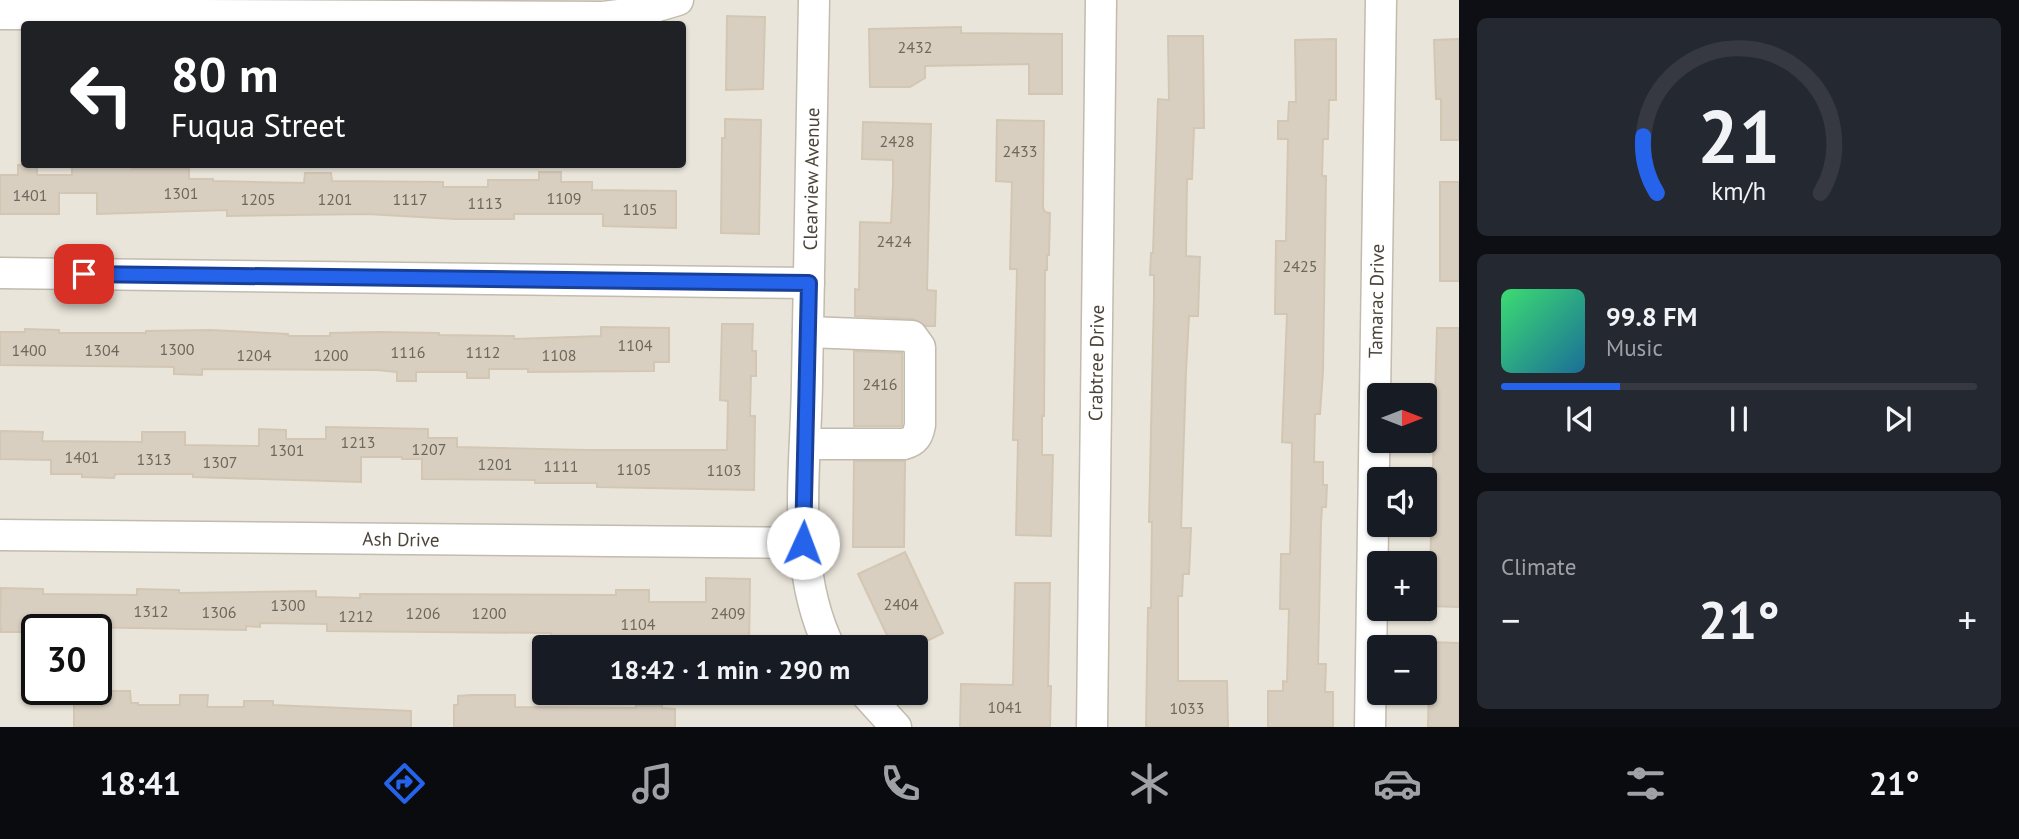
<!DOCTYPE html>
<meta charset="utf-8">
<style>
body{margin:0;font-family:"PT Sans",sans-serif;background:#242831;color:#f1f3f6;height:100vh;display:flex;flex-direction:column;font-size:26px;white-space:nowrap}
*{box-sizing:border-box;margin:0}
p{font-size:23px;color:#9ea1a6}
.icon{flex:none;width:38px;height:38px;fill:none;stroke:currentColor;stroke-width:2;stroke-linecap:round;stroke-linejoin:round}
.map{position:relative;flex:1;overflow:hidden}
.side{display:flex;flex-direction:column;gap:18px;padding:18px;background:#0d0f14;width:560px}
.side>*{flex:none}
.guide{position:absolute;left:21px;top:21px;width:665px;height:147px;border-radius:7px;box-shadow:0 2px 5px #0004;background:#202124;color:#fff;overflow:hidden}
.needle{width:46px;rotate:90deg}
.buttons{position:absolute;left:1367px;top:383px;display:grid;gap:14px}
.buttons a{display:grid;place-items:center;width:70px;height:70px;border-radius:7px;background:#171b24;box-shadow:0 2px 5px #0004;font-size:35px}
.speed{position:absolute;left:21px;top:614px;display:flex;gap:14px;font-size:35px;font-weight:700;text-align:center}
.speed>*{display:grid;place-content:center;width:91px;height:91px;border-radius:50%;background:#171b24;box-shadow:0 2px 5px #0004;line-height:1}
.speed .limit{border:4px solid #111;border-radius:10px;background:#fff;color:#111}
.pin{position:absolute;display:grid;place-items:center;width:60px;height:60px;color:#fff;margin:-30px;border-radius:14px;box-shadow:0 4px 10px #0006}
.me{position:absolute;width:77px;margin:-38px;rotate:2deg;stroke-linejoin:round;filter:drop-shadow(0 0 5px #0008)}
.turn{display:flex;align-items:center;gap:24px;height:147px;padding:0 35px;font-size:32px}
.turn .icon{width:91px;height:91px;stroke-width:2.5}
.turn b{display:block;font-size:49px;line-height:60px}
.big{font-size:52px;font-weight:800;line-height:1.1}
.side .card{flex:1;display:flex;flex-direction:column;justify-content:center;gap:10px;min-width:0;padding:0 24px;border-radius:10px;background:#242831}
.side .dial{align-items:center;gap:0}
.dial svg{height:182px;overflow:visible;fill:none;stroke:#363941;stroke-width:7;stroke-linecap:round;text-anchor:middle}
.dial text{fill:#f1f3f6;stroke:none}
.song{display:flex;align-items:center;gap:21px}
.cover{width:84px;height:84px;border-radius:10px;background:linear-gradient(135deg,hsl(140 70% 55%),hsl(200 70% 35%))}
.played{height:7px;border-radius:4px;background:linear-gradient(90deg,#2563eb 25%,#363941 25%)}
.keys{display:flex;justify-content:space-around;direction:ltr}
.heat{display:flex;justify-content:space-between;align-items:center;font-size:38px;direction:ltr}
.trip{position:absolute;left:532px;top:635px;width:396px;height:70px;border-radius:7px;background:#171b24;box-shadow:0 2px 5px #0004;font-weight:800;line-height:70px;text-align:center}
.tab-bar{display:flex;height:112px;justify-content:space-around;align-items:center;background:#090b0e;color:#9ea1a6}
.tab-bar .icon{width:49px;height:49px}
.tab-bar .on{color:#2563eb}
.tab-bar b{font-size:32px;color:#f1f3f6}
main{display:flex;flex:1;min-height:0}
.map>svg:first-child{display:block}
.residential{fill:#eae5da;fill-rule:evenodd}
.building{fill:#d8cfc1;stroke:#d3c7b4;stroke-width:2}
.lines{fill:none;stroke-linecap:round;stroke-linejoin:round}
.minor-casing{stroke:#c2bbae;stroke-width:33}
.minor{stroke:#fff;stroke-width:30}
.route-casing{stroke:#184099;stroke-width:18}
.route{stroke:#2563eb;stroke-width:12}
.labels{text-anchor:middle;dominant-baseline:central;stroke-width:5;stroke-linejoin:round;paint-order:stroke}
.number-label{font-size:16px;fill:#6e675b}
.street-label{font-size:19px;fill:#4b4439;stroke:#fff}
</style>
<main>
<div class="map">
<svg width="1459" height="727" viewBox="0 0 1459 727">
<rect width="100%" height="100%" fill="#f6f3ec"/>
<path class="residential" d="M0,0H1459V727H0ZM24,24H682V164H24ZM1379,396H1424V441H1379ZM1379,480H1424V525H1379ZM1379,564H1424V609H1379ZM37,630H96V690H37ZM544,648H915V693H544ZM1379,648H1424V693H1379Z"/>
<g class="building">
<path d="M727,16L765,17L763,89L726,90Z"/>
<path d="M961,27V33L1062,34V94H1029V64L925,66V78L910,87H870L869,29Z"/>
<path d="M1168,36H1203L1204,128H1194L1192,179H1187L1186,256L1200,257L1198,316H1189L1186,371L1181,528H1191L1189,574H1183L1182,596H1178V681H1227L1228,727H1146L1148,608H1151L1152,522H1149L1154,296V275H1150L1151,253H1153L1158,99L1169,100Z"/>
<path d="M1336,39V100H1329L1328,139H1323L1322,176H1326L1323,371L1320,414H1315L1314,462H1323V485H1327L1326,507H1322L1321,524L1318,664H1326L1325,692H1333V727H1268V691H1283V681L1287,682L1289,609H1280L1281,554H1290L1291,522L1292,443L1282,442L1287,314H1275L1276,241H1286L1287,186L1288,139H1278V121H1288L1289,102H1296L1295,40Z"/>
<path d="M1459,39V140H1441V99H1436L1434,40Z"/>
<path d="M725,119L761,120L759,234L721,233L722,138H725Z"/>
<path d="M997,120L1044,121L1043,208L1045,212L1050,213L1049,255H1047V270H1045L1044,416H1042V455H1053L1051,536L1016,535L1018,440H1013L1017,269H1010L1012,182L996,181Z"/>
<path d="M863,122L931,124L927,290L936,291L935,326H926L913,319L855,316V289L859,290L860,222L891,223L893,185V160L862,159Z"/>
<path d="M72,164H132V169H189V179H213V181L304,183L305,173H331L332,181L443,182V187H488V180H539V172H561V182H592V190L676,191V228L603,226V214H514V219H455L367,214L227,216V210L97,214V193H59V214H0V175H18V165H37V175H72Z"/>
<rect x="1440" y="182" width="19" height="99"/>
<path d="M722,324H753L752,351H756V376H751L750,416H755L754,490L597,487V483H535V480L422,479V459H402V457H361V482L193,477V474H115L114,478L82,477V474H51V460L0,459V431L43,432L42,441L142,442V432H185V445L259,446V429L286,430V439H326V427L428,429V438H457V447L587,450H727L728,401L720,400Z"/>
<path d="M601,327L669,328V362H654V371L528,372V369H489V378H467V372H416V381H397V372L377,370L202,369V375L174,374V367L0,365V332H25V329L59,330V333H146V331L210,330L288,334V336H330V333L377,332L439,333V335L514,336V339L601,336Z"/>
<path d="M1437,328H1459V607L1429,606Z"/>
<path d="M854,351L902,353V426H854Z"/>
<path d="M854,461H905L904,547H853Z"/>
<path d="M905,552L943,633L913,648H893L858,574Z"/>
<path d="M706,578L750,579L749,648H614V645L600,646V643L551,642V633L327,631V624L260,623V627L246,626V630L24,626V632H1L0,623L1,588L43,589V594L137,595V589L179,590V593L316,591V597L360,598V594L616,595V590H649V602H706Z"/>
<path d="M1015,583H1050L1048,686H1051L1050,727H960L961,684L1013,685Z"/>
<path d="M1430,642L1459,643V727H1428Z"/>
<path d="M92,691H130L131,703H138V705H180V695H208L207,707H244V701H273V705L411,711V727H74V702H92Z"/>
<path d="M471,695H515V707L636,708V702H662V708L675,709V727H454V705H458V696Z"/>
</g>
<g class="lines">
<defs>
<g id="minor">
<path d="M814,0C812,127 809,254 807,382C806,468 790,568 830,648"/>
<path d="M0,14L603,17L634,13L678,0"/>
<path d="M0,273L809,283"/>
<path d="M807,444H904C915,441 918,436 920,425V347L912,336L808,332"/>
<path d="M0,535L803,543"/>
<path d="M865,693L896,727"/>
<path d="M1092,727L1101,0"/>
<path d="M1370,727L1381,0"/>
</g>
</defs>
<use href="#minor" class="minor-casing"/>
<use href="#minor" class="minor"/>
</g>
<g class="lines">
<defs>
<path id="route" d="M84,274L809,283L803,543"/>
</defs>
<use href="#route" class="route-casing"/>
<use href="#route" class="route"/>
</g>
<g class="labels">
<g class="number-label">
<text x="915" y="47">2432</text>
<text x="897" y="141">2428</text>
<text x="1020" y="151">2433</text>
<text x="181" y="193">1301</text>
<text x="30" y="195">1401</text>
<text x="564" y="198">1109</text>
<text x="258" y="199">1205</text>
<text x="335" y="199">1201</text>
<text x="410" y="199">1117</text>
<text x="485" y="203">1113</text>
<text x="640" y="209">1105</text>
<text x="894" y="241">2424</text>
<text x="1300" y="266">2425</text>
<text x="635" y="345">1104</text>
<text x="177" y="349">1300</text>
<text x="29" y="350">1400</text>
<text x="102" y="350">1304</text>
<text x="408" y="352">1116</text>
<text x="483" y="352">1112</text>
<text x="254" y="355">1204</text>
<text x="331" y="355">1200</text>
<text x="559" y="355">1108</text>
<text x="880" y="384">2416</text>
<text x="358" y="442">1213</text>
<text x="429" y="449">1207</text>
<text x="287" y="450">1301</text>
<text x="82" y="457">1401</text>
<text x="154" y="459">1313</text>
<text x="220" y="462">1307</text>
<text x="495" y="464">1201</text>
<text x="561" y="466">1111</text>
<text x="634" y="469">1105</text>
<text x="724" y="470">1103</text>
<text x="901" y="604">2404</text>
<text x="288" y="605">1300</text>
<text x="151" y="611">1312</text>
<text x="219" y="612">1306</text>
<text x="423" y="613">1206</text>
<text x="489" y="613">1200</text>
<text x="728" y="613">2409</text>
<text x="356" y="616">1212</text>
<text x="638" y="624">1104</text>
<text x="1005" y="707">1041</text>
<text x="1187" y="708">1033</text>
</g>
<g class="street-label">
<text transform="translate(811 179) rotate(-89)">Clearview Avenue</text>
<text transform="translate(1376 301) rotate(-89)">Tamarac Drive</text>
<text transform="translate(1096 363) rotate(-89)">Crabtree Drive</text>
<text transform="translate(401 539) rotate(1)">Ash Drive</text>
</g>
</g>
</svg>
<div class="buttons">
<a><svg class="needle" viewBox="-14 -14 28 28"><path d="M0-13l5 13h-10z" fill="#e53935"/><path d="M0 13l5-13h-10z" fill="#9ea1a6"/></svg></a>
<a><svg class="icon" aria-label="sound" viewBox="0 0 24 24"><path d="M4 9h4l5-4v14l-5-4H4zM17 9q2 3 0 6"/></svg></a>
<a>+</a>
<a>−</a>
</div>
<div class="speed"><div class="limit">30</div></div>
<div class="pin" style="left:84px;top:274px;background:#d93025"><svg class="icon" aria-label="arrive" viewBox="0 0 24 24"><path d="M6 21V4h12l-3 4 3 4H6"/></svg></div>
<svg class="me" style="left:803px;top:543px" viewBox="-20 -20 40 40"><circle r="19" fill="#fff"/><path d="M0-13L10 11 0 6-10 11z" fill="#2563eb"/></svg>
<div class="trip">18:42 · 1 min · 290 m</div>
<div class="guide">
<div class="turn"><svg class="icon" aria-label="left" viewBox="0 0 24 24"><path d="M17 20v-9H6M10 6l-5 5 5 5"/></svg><div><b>80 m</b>Fuqua Street</div></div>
</div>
</div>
<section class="side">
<div class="card dial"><svg viewBox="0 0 100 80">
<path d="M14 69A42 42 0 1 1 86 69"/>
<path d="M14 69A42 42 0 0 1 8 44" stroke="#2563eb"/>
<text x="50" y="56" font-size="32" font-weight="700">21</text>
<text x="50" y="72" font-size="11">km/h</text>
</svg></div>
<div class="card">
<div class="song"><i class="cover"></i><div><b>99.8 FM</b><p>Music</p></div></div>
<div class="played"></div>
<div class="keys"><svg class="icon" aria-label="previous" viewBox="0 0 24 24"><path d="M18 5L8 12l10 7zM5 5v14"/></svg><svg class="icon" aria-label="pause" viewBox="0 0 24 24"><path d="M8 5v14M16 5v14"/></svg><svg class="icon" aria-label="next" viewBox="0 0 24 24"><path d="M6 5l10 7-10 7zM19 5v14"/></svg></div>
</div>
<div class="card"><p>Climate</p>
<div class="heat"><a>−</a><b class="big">21°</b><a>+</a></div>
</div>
</section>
</main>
<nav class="tab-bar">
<b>18:41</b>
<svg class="icon on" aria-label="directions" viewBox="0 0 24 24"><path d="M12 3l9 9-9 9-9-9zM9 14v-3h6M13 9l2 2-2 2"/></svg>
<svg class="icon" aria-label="music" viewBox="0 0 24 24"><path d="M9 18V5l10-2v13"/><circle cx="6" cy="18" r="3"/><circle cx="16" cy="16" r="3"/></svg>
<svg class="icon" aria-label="phone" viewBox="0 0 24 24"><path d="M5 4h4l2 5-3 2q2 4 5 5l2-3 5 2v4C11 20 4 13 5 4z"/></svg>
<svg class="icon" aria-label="climate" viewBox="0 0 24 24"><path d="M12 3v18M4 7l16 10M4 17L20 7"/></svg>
<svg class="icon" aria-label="car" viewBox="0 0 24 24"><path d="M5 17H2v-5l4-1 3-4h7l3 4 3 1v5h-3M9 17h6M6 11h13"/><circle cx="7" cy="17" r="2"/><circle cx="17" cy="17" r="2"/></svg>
<svg class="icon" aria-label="filters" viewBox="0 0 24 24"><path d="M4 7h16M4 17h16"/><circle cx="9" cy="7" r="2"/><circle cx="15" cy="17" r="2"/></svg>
<b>21°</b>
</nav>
